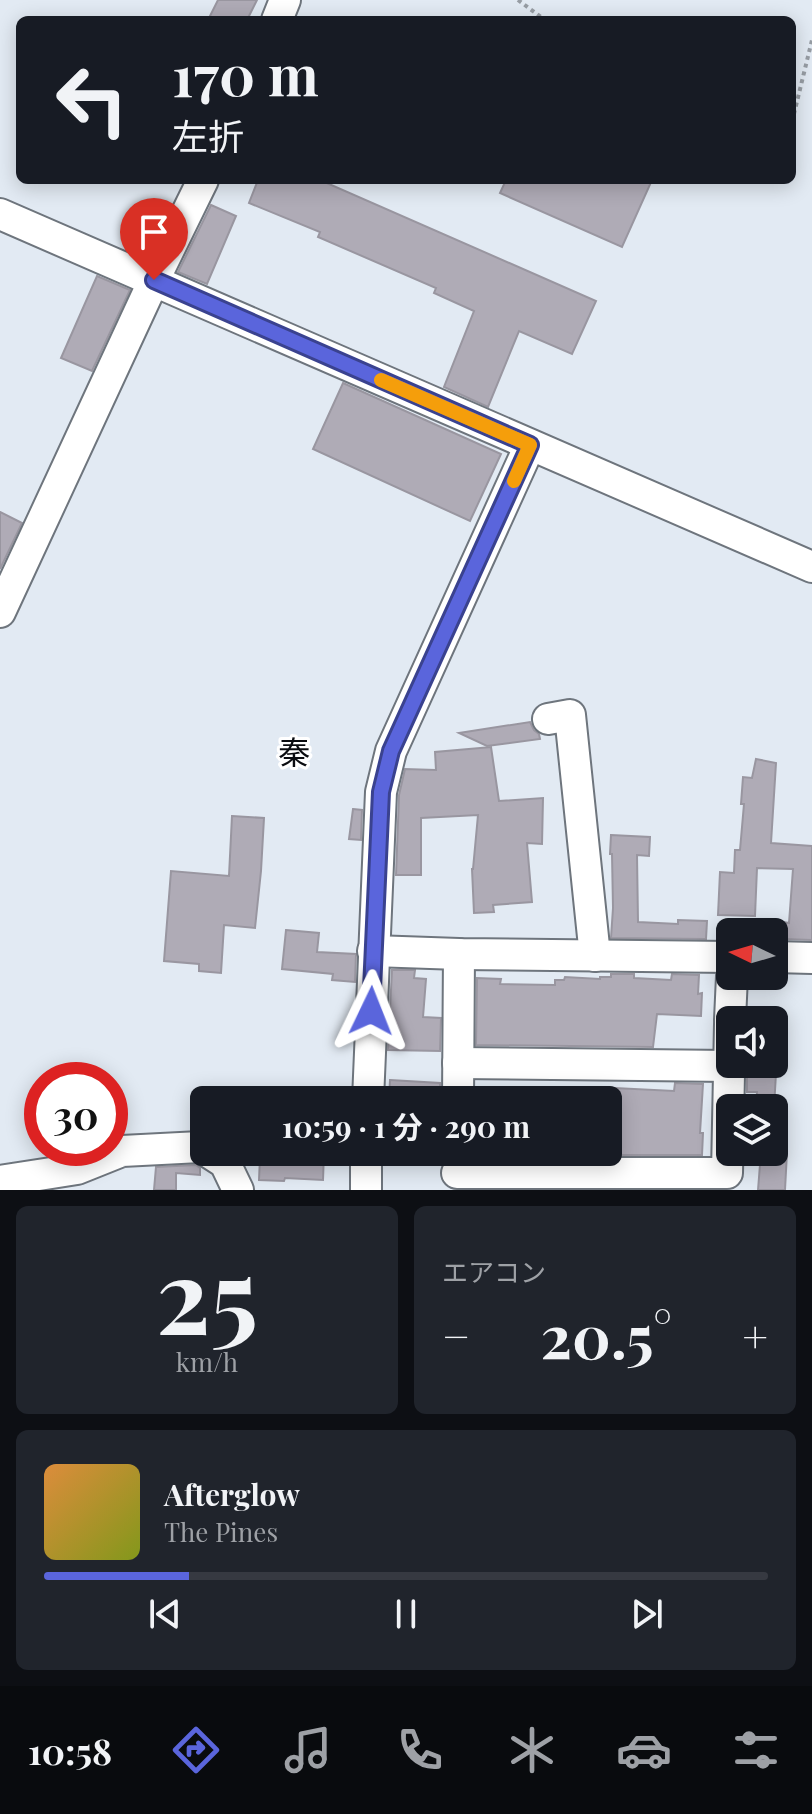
<!DOCTYPE html>
<html lang="ja">
<meta charset="utf-8">
<style>
body{margin:0;font-family:"Playfair Display","Noto Sans JP",serif;background:#20242c;color:#f1f3f6;height:100vh;display:flex;flex-direction:column;font-size:30px;white-space:nowrap}
*{box-sizing:border-box;margin:0}
p{font-size:26px;color:#9ea1a6}
.icon{flex:none;width:44px;height:44px;fill:none;stroke:currentColor;stroke-width:2;stroke-linecap:round;stroke-linejoin:round}
.map{position:relative;height:1190px;overflow:hidden}
.side{display:flex;flex-direction:column;gap:16px;padding:16px;background:#0d0f14;flex:1}
.side>*{flex:none}
.hud{position:absolute;left:16px;top:16px;width:780px;height:168px;border-radius:12px;box-shadow:0 4px 20px #0003;background:#171b24;color:#f1f3f6;overflow:hidden}
.needle{width:52px;rotate:275deg}
.controls{position:absolute;left:716px;top:918px;display:grid;gap:16px}
.controls a{display:grid;place-items:center;width:72px;height:72px;border-radius:12px;background:#171b24;box-shadow:0 4px 20px #0003;font-size:40px}
.speed{position:absolute;left:24px;top:1062px;display:flex;gap:16px;font-size:40px;font-weight:700;text-align:center}
.speed>*{display:grid;place-content:center;width:104px;height:104px;border-radius:50%;background:#171b24;box-shadow:0 4px 20px #0003;line-height:1}
.speed .limit{border:12px solid #d22;background:#fff;color:#111}
.pin{position:absolute;display:grid;place-items:center;width:68px;height:68px;color:#fff;margin:-82px -34px;border-radius:50% 50% 50% 0;rotate:-45deg;box-shadow:0 0 8px #0007}
.pin .icon{rotate:45deg}
.me{position:absolute;width:88px;margin:-44px;rotate:2deg;stroke-linejoin:round;filter:drop-shadow(0 0 6px #0008)}
.turn{display:flex;align-items:center;gap:28px;height:168px;padding:0 24px;font-size:36px}
.turn .icon{width:104px;height:104px;stroke-width:2.5}
.turn b{display:block;font-size:56px;line-height:68px}
.big{font-size:60px;font-weight:700;line-height:1.1}
.side .card{flex:1;display:flex;flex-direction:column;justify-content:center;gap:12px;min-width:0;padding:0 28px;border-radius:12px;background:#20242c}
.side .dial{align-items:center;gap:0}
.dial b{font-size:104px;line-height:1}
.song{display:flex;align-items:center;gap:24px}
.cover{width:96px;height:96px;border-radius:12px;background:linear-gradient(135deg,hsl(30 70% 55%),hsl(70 70% 35%))}
.played{height:8px;border-radius:4px;background:linear-gradient(90deg,#5a65dc 20%,#363941 20%)}
.keys{display:flex;justify-content:space-around;direction:ltr}
.heat{display:flex;justify-content:space-between;align-items:center;font-size:44px;direction:ltr}
.side .tiles{flex:1;display:grid;gap:16px;grid-template-columns:1fr 1fr}
.card:last-child{grid-column:span 2}
.trip{position:absolute;left:190px;top:1086px;width:432px;height:80px;border-radius:12px;background:#171b24;box-shadow:0 4px 20px #0003;font-weight:700;line-height:80px;text-align:center}
.tabs{display:flex;height:128px;justify-content:space-around;align-items:center;background:#090b0e;color:#9ea1a6}
.tabs .icon{width:56px;height:56px}
.tabs .on{color:#5a65dc}
.tabs b{font-size:36px;color:#f1f3f6}
.map>svg:first-child{display:block}
.building{fill:#afabb6;stroke:#9996a0;stroke-width:2}
.lines{fill:none;stroke-linecap:round;stroke-linejoin:round}
.minor-casing{stroke:#6e757d;stroke-width:34}
.path{stroke:#979da4;stroke-width:4;stroke-dasharray:4 4;stroke-linecap:butt}
.minor{stroke:#fff;stroke-width:30}
.route-casing{stroke:#3a428f;stroke-width:20}
.route{stroke:#5a65dc;stroke-width:14}
.slow{stroke:#f59e0b;stroke-width:14}
.labels{text-anchor:middle;dominant-baseline:central;stroke-width:6;stroke-linejoin:round;paint-order:stroke}
.quarter-label{font-size:32px;fill:#0a0c10;stroke:#fff}
</style>
<div class="map">
<svg width="812" height="1190" viewBox="0 0 812 1190">
<rect width="100%" height="100%" fill="#e2eaf3"/>
<g class="building">
<path d="M218,0H257L247,20H208Z"/>
<path d="M258,180H320L596,301L572,354L519,331L488,407L444,387L474,311L434,293L436,288L318,237L320,232L249,203Z"/>
<path d="M506,180H652L622,247L500,193Z"/>
<path d="M211,205L236,216L207,284L178,272Z"/>
<path d="M97,276L130,290L92,371L61,358Z"/>
<path d="M343,383L501,454L470,521L313,449Z"/>
<path d="M0,512L22,523L0,569Z"/>
<path d="M530,722L534,730L539,734L540,739L487,746L459,733Z"/>
<path d="M491,747L499,801L543,798L542,844L527,843L532,902L493,905L494,912L474,913L472,869H473L478,815L421,818V875H396L399,795L405,769L436,770L435,752Z"/>
<path d="M756,759L776,763L771,843L812,846V940L782,939L783,922L789,923L793,869L757,868L755,916L718,915L720,872L734,873L735,850H740L744,804H741L743,777L752,778Z"/>
<path d="M353,809L362,810L361,840L349,839Z"/>
<path d="M232,816L264,818L261,871L255,928L224,925L221,973L199,971V964L164,961L171,871L229,876Z"/>
<path d="M611,835L650,837L649,856L637,855L638,922L678,924V920L707,921L706,939L611,938L613,908L612,854H610Z"/>
<path d="M286,930L319,933L317,952L356,954L355,982L332,980L333,974L282,969Z"/>
<path d="M392,970H415L414,978L426,979L423,1017L441,1018L440,1051L388,1050Z"/>
<path d="M611,974H634V978L671,980L672,974L699,975L698,994L702,993L701,1016L657,1014L653,1047L476,1045L477,978L501,979L500,984L555,985V980H564L565,977L600,979V977H611Z"/>
<path d="M747,1064H771V1073H776L774,1108H756L757,1092H747Z"/>
<path d="M390,1080L440,1083V1100H389Z"/>
<path d="M675,1083L703,1084L700,1133H703L702,1155H608V1091L615,1092V1088L674,1091Z"/>
<path d="M268,1152H324L323,1180L285,1178L284,1181L259,1180L260,1157L268,1158Z"/>
<path d="M761,1152H787L785,1190H758Z"/>
<path d="M196,1165L200,1168V1175L176,1173V1190H154L156,1167Z"/>
</g>
<g class="lines">
<defs>
<g id="minor">
<path d="M277,20L285,0"/>
<path d="M0,214L812,567"/>
<path d="M0,612L154,280L203,180"/>
<path d="M548,719L570,715L595,956"/>
<path d="M373,951L459,954L730,957"/>
<path d="M774,957L812,958"/>
<path d="M730,1020L732,976"/>
<path d="M458,1063L729,1066"/>
<path d="M368,1100L381,792L391,751L530,445"/>
<path d="M458,1100L459,954"/>
<path d="M208,1152L225,1163L238,1190"/>
<path d="M366,1152V1190"/>
<path d="M457,1173H727L730,1024"/>
<path d="M0,1181L77,1169L122,1151L200,1147L204,1149"/>
</g>
</defs>
<use href="#minor" class="minor-casing"/>
<g class="path">
<path d="M518,0L545,20"/>
<path d="M792,122L812,40"/>
</g>
<use href="#minor" class="minor"/>
</g>
<g class="lines">
<defs>
<path id="route" d="M154,280L530,445L391,751L381,792L371,1011"/>
</defs>
<use href="#route" class="route-casing"/>
<use href="#route" class="route"/>
<path class="slow" d="M381,380L530,445L514,481"/>
</g>
<g class="labels">
<g class="quarter-label">
<text x="294" y="750">秦</text>
</g>
</g>
</svg>
<div class="controls">
<a><svg class="needle" viewBox="-14 -14 28 28"><path d="M0-13l5 13h-10z" fill="#e53935"/><path d="M0 13l5-13h-10z" fill="#9ea1a6"/></svg></a>
<a><svg class="icon" aria-label="sound" viewBox="0 0 24 24"><path d="M4 9h4l5-4v14l-5-4H4zM17 9q2 3 0 6"/></svg></a>
<a><svg class="icon" aria-label="layers" viewBox="0 0 24 24"><path d="M12 4l9 5-9 5-9-5zM3 14l9 5 9-5"/></svg></a>
</div>
<div class="speed"><div class="limit">30</div></div>
<div class="pin" style="left:154px;top:280px;background:#d93025"><svg class="icon" aria-label="arrive" viewBox="0 0 24 24"><path d="M6 21V4h12l-3 4 3 4H6"/></svg></div>
<svg class="me" style="left:371px;top:1011px" viewBox="-20 -20 40 40"><path d="M0-17L14 15 0 8-14 15z" fill="#5a65dc" stroke="#fff" stroke-width="4"/></svg>
<div class="trip">10:59 · 1 分 · 290 m</div>
<div class="hud">
<div class="turn"><svg class="icon" aria-label="left" viewBox="0 0 24 24"><path d="M17 20v-9H6M10 6l-5 5 5 5"/></svg><div><b>170 m</b>左折</div></div>
</div>
</div>
<section class="side">
<div class="tiles">
<div class="card dial"><b>25</b><p>km/h</p></div>
<div class="card"><p>エアコン</p>
<div class="heat"><a>−</a><b class="big">20.5°</b><a>+</a></div>
</div>
<div class="card">
<div class="song"><i class="cover"></i><div><b>Afterglow</b><p>The Pines</p></div></div>
<div class="played"></div>
<div class="keys"><svg class="icon" aria-label="previous" viewBox="0 0 24 24"><path d="M18 5L8 12l10 7zM5 5v14"/></svg><svg class="icon" aria-label="pause" viewBox="0 0 24 24"><path d="M8 5v14M16 5v14"/></svg><svg class="icon" aria-label="next" viewBox="0 0 24 24"><path d="M6 5l10 7-10 7zM19 5v14"/></svg></div>
</div>
</div>
</section>
<nav class="tabs">
<b>10:58</b>
<svg class="icon on" aria-label="directions" viewBox="0 0 24 24"><path d="M12 3l9 9-9 9-9-9zM9 14v-3h6M13 9l2 2-2 2"/></svg>
<svg class="icon" aria-label="music" viewBox="0 0 24 24"><path d="M9 18V5l10-2v13"/><circle cx="6" cy="18" r="3"/><circle cx="16" cy="16" r="3"/></svg>
<svg class="icon" aria-label="phone" viewBox="0 0 24 24"><path d="M5 4h4l2 5-3 2q2 4 5 5l2-3 5 2v4C11 20 4 13 5 4z"/></svg>
<svg class="icon" aria-label="climate" viewBox="0 0 24 24"><path d="M12 3v18M4 7l16 10M4 17L20 7"/></svg>
<svg class="icon" aria-label="car" viewBox="0 0 24 24"><path d="M5 17H2v-5l4-1 3-4h7l3 4 3 1v5h-3M9 17h6M6 11h13"/><circle cx="7" cy="17" r="2"/><circle cx="17" cy="17" r="2"/></svg>
<svg class="icon" aria-label="filters" viewBox="0 0 24 24"><path d="M4 7h16M4 17h16"/><circle cx="9" cy="7" r="2"/><circle cx="15" cy="17" r="2"/></svg>
</nav>
